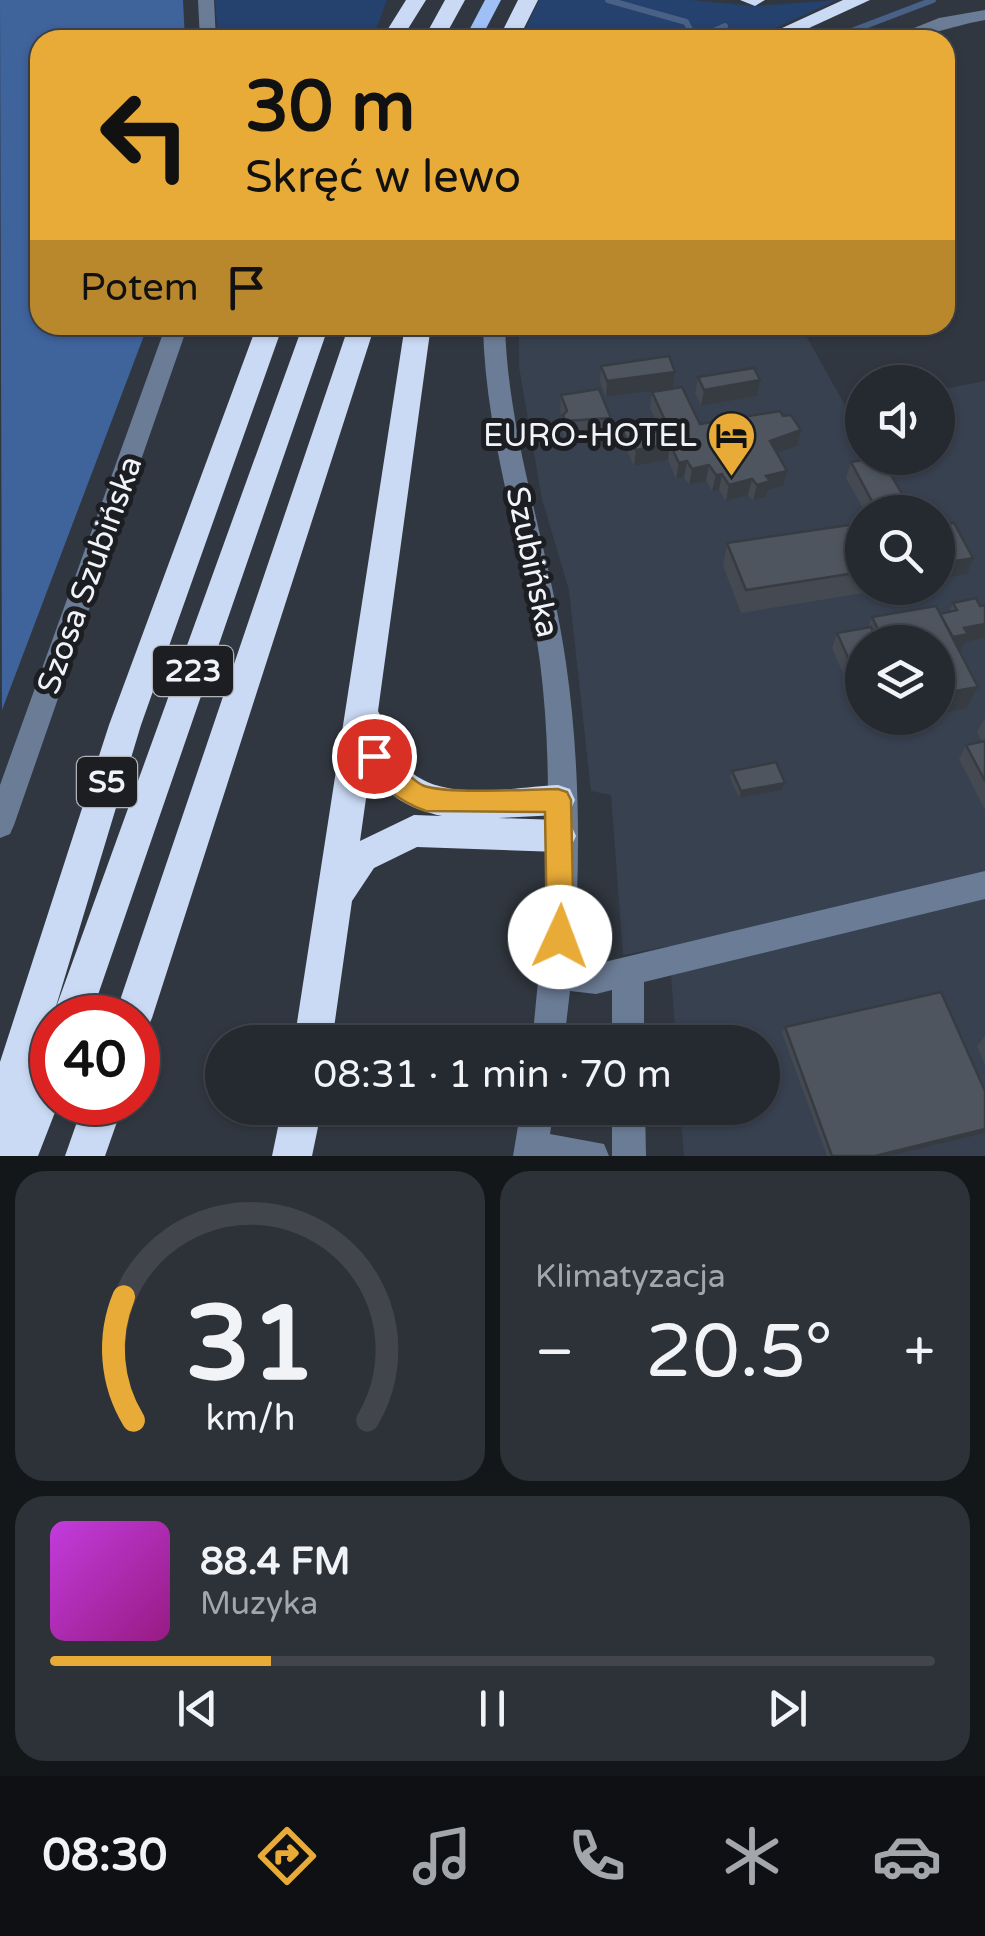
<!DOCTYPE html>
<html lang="pl">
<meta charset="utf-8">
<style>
body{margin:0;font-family:"Varela Round",sans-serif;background:#2d3138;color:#f1f3f6;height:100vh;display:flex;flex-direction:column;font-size:38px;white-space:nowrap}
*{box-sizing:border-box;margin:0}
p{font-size:32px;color:#a3a6ab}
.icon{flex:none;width:55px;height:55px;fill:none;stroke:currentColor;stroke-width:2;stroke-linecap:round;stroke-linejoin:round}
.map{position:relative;height:1156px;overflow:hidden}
.panel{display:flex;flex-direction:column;gap:15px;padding:15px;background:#14171a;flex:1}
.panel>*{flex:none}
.guide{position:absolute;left:30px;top:30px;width:925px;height:305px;border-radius:30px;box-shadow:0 2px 8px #0004,0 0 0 2px #42454c;background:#e8ab37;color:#111;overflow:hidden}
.fabs{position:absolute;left:845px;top:365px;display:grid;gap:20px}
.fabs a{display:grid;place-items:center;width:110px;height:110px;border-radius:50%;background:#252930;box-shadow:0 2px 8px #0004,0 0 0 2px #42454c;font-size:50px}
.speed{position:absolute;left:30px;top:995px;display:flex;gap:20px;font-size:50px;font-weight:700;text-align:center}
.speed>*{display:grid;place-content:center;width:130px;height:130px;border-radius:50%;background:#252930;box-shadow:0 2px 8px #0004,0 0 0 2px #42454c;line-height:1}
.speed .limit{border:15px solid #d22;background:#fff;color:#111}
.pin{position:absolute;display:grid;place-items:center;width:85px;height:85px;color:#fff;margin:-42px;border:5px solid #fff;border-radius:50%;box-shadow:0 2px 10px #0007}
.me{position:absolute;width:110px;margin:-55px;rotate:2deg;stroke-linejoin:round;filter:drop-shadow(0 0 8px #0008)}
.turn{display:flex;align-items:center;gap:35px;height:210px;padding:0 50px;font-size:45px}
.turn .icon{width:130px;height:130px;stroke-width:2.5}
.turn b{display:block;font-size:70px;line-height:85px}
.then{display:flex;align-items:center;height:95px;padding:0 50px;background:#0003;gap:20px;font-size:38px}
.big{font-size:75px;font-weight:600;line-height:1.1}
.panel .widget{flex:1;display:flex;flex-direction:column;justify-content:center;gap:15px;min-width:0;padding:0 35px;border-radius:30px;background:#2d3138}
.panel .dial{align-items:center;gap:0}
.dial svg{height:260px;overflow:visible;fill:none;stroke:#42454c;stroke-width:7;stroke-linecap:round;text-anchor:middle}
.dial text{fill:#f1f3f6;stroke:none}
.song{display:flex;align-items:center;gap:30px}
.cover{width:120px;height:120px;border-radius:15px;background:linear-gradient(135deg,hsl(290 70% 55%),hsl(310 70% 35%))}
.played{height:10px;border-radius:5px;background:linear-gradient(90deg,#e8ab37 25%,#42454c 25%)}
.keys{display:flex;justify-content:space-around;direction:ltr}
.heat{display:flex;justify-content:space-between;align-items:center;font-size:55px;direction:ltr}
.panel .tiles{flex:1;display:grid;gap:15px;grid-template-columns:1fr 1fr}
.widget:last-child{grid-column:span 2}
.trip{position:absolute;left:205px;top:1025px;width:575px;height:100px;border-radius:50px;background:#252930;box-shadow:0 2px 8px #0004,0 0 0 2px #42454c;font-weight:600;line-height:100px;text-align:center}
.tabs{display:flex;height:160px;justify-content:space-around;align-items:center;background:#0f1013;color:#a3a6ab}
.tabs .icon{width:70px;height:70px}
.tabs .current{color:#e8ab37}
.tabs b{font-size:45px;color:#f1f3f6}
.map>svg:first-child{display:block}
.built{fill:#384150;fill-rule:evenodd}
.green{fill:#25416e}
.forest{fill:#3f639b}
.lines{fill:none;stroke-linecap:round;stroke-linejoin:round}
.stream{stroke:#496186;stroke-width:6}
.minor{fill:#6b7c96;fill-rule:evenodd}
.major{fill:#9ec0f6;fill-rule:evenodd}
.highway{fill:#cadaf4;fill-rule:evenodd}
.wall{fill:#444952}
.shaded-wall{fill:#373c42}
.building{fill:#4f555f;stroke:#373c42;stroke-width:2.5}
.route{fill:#e8ab37;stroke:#976f24;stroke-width:2.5}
.labels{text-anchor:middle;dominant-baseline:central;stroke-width:10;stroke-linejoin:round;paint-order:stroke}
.shield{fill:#1c1e22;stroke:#b0b3b8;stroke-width:2.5}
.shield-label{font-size:30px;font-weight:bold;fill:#f0f3f9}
.poi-label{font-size:32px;fill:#f0f3f9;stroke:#1c1e22;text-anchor:end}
.street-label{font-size:32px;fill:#f0f3f9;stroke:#1c1e22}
</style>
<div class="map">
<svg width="985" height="1156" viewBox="0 0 985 1156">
<rect width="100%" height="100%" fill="#313740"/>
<path class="built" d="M519,325H800L846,407L862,404V458H938V390L985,381V1156H684L680,1108H762V1042H676L669,946L623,955L611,795L591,791L569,590L542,499L519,367ZM862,512H938V588H862ZM862,642H938V718H862Z"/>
<g class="green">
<path d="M215,0H387L372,40H218Z"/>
<path d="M539,0H691L755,6L837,0L749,40H520Z"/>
</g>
<path class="forest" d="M0,0H183L185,40H40V325H148L2,710Z"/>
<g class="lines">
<g class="stream">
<path d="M608,0L686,22L695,39"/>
<path d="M694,40L725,26"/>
<path d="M828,40L933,0"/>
</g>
<g class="minor">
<path d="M198,0H214L216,40H200Z"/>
<path d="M985,10V20C951,26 918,40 884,40L939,18Z"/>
<path d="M166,325H188L14,825L10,834L0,838V785Z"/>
<path d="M483,325H505C508,440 550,550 566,663C580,760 581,865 573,961L596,964L985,871V899L644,982V1042H612V990L596,994L570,991L564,1042H532C545,917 556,788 540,662C525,549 485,440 483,325Z"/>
<path d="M521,1108H554L550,1134L604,1144L609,1156H513Z"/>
<path d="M612,1108H645L646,1156H612Z"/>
</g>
<path class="major" d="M485,0H501L480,40H464Z"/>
<g class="highway">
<path d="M406,0H426L401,40H381Z"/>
<path d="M445,0H465L443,40H423Z"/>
<path d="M518,0H538L518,40H498Z"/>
<path d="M740,0H765L755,6Z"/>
<path d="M843,0H870L783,40H756Z"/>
<path d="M257,325H283L141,725L54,1013L303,325H329L90,1018H52L41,1054L52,1050V1102H59L38,1156H0V1062L109,725Z"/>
<path d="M349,325H375L152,1018L146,1031L138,1035V1018H114Z"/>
<path d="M405,325H431L378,711C388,729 391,751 406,767C440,804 513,787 558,785L570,789L575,800L570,811L558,815L498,818L559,820L571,825L576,836L571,847L559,852L417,847L374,868L352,901L332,1042H294ZM370,770C388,797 410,809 442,816L414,815L360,841Z"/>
<path d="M84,1102H124L105,1156H65Z"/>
<path d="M282,1108H322L312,1156H272Z"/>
</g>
</g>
<g class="wall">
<path d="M601,366L675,372L673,388L606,397L600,382Z"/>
<path d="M698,377L757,396L701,406L695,393Z"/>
<path d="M652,392L700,424L797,446L777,453L783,486L768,490L766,497L753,500L748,495L726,501L719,490L712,491L706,481L689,485L684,477L676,479L668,460L634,466L622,439L623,431L658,425L650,408Z"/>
<path d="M561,395L611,418L610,434L564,437L562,431V417L560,411Z"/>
<path d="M851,462L904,497L898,512H865L846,478Z"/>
<path d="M862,538V588H871L870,592L741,613L723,566L727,543Z"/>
<path d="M953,603L985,605V638L965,642L961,650H959L978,687L967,708L938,642H862V699L855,701L832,648L837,633L868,627L872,617L949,612Z"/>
<path d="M985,718V810L959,759L966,745L982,742L977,732Z"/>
<path d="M732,771L785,783L782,790L739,798L730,778Z"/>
<path d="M785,1027L985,1133L891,1156H827L782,1033Z"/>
<path d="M985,1036V1065L977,1046Z"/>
</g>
<g class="shaded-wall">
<path d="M675,372L673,388L606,397L607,381Z"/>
<path d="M760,380L757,396L701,406L704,390Z"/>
<path d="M801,430L797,446L766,457L770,441Z"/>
<path d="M670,444L668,460L634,466L636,450Z"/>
<path d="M687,461L684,477L676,479L679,463Z"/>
<path d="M709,465L706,481L689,485L692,469Z"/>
<path d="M787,471L783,486L768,490L766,497L753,500L757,485L766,476Z"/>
<path d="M722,474L719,490L712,491L716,475Z"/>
<path d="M752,479L748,495L726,501L729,485Z"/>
<path d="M904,497L898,512H870L873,503Z"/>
<path d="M973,558L967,574L938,579V564Z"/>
<path d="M985,624V638L965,642L961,650L946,652L953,637L964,628Z"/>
<path d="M861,686H862V699L855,701Z"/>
<path d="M978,687L967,708L938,714V694Z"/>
<path d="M785,783L782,790L739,798L741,791Z"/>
<path d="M985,1129V1133L891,1156H875Z"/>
</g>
<g class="building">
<path d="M669,356L675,372L607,381L601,366Z"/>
<path d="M754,368L760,380L704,390L698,377Z"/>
<path d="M682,387L700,424L780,411L783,416L791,415L801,430L770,441L787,471L766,476L770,481L757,485L752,479L729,485L722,474L716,475L709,465L692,469L687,461L679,463L670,444L636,450L630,436L669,429L652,392Z"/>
<path d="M599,389L611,418L565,421L563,415L567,411L561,395Z"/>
<path d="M662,425L665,430L630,436L629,444L623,431Z"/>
<path d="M875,458H881L904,497L873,503L851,462Z"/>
<path d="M954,523L973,558L938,564V526Z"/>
<path d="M856,524L862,538V572L746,590L727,543Z"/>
<path d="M976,598L980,606L985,605V624L964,628L968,634L953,637L940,614L957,610L953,603Z"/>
<path d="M936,606L978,687L938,694V642H884L872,617Z"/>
<path d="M871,627L878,642H862V686H861L837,633Z"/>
<path d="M985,741V781L966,745Z"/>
<path d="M776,762L785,783L741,791L732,771Z"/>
<path d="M941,992L985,1091V1129L875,1156H832L785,1027Z"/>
</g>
<path class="route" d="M374,745C394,752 403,775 422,785C443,795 530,789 558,789L567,792L571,800L574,937L570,947L560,950L551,947L547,937L545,812L426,811C398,801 375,783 362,756L365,748Z"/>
<defs>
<symbol id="hotel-pin" viewBox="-11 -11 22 30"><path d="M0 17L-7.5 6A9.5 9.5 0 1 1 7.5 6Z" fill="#e8ab37" stroke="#1c1e22"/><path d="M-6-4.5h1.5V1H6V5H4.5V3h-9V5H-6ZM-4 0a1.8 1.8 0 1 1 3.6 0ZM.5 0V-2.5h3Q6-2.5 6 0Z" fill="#111"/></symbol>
</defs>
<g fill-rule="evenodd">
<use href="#hotel-pin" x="704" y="408" width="55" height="75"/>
</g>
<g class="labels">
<g class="shield">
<rect x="153" y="646" width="80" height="50" rx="8"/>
<rect x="77" y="757" width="60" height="50" rx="8"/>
</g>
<g class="shield-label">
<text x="193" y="671">223</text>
<text x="107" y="782">S5</text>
</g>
<g class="poi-label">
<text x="697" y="436">EURO-HOTEL</text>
</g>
<g class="street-label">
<text transform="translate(532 562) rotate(78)">Szubińska</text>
<text transform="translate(90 575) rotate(-70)">Szosa Szubińska</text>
</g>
</g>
</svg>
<div class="fabs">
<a><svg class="icon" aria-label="sound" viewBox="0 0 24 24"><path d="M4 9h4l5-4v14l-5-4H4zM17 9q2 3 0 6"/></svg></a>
<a><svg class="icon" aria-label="search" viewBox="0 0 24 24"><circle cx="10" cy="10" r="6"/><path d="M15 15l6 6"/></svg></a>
<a><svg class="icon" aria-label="layers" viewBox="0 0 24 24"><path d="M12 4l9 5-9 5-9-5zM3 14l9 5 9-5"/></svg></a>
</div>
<div class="speed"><div class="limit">40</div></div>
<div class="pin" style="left:374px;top:756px;background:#d93025"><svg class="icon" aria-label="arrive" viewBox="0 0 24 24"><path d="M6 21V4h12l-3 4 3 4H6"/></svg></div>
<svg class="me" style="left:560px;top:937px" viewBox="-20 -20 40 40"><circle r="19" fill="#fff"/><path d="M0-13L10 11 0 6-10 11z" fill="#e8ab37"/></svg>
<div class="trip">08:31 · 1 min · 70 m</div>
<div class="guide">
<div class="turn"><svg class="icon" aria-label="left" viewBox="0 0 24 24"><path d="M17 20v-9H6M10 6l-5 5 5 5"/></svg><div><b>30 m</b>Skręć w lewo</div></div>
<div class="then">Potem<svg class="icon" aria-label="arrive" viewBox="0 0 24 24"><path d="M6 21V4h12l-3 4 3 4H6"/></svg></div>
</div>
</div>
<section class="panel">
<div class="tiles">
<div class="widget dial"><svg viewBox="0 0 100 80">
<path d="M14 69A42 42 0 1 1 86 69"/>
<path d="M14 69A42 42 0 0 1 11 31" stroke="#e8ab37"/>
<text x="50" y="56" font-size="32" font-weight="700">31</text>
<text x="50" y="72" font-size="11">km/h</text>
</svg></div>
<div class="widget"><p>Klimatyzacja</p>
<div class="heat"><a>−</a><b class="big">20.5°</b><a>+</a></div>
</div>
<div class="widget">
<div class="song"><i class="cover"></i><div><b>88.4 FM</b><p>Muzyka</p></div></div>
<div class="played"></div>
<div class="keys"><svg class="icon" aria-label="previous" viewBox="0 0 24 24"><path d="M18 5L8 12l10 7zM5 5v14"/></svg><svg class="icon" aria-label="pause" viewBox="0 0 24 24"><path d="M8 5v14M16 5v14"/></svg><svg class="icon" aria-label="next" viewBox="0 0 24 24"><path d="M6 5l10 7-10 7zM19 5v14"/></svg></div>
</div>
</div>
</section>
<nav class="tabs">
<b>08:30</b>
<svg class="icon current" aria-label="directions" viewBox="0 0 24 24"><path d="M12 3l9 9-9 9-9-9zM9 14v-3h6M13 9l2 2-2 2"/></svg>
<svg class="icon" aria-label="music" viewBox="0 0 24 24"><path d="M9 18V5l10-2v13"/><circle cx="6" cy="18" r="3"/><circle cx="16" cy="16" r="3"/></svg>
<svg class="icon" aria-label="phone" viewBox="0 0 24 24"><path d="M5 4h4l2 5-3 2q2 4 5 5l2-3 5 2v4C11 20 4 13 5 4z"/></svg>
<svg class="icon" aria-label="climate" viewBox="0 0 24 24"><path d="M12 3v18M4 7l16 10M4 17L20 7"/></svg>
<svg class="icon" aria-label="car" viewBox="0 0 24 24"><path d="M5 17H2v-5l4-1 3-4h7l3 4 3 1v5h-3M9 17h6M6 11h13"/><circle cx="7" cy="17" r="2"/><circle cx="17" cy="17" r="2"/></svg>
</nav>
